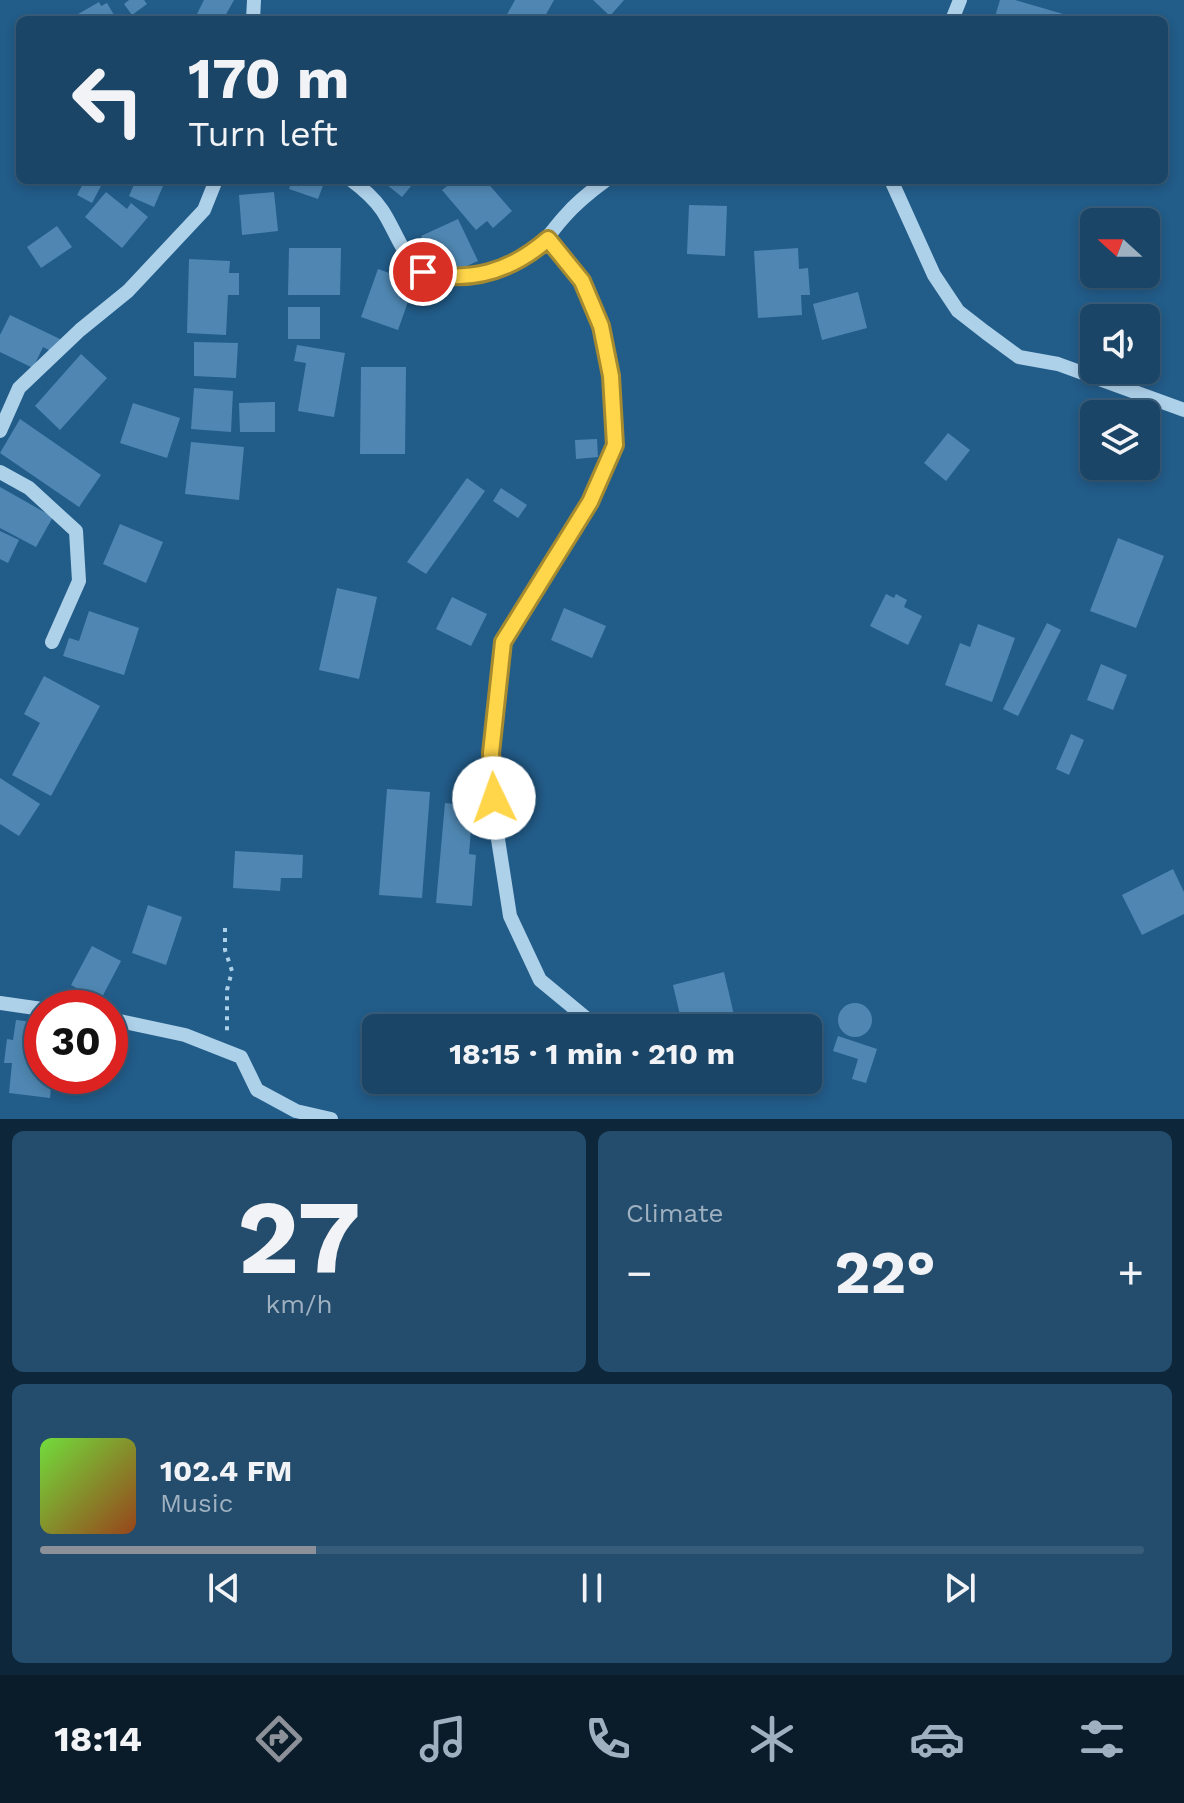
<!DOCTYPE html>
<meta charset="utf-8">
<style>
body{margin:0;font-family:"Work Sans",sans-serif;background:#234c6d;color:#f1f3f6;height:100vh;display:flex;flex-direction:column;font-size:30px;white-space:nowrap}
*{box-sizing:border-box;margin:0}
p{font-size:26px;color:#9fb1c0}
.icon{flex:none;width:44px;height:44px;fill:none;stroke:currentColor;stroke-width:2;stroke-linecap:round;stroke-linejoin:round}
.map{position:relative;height:1119px;overflow:hidden}
.sheet{display:flex;flex-direction:column;gap:12px;padding:12px;background:#0e2639;flex:1}
.sheet>*{flex:none}
.guide{position:absolute;left:16px;top:16px;width:1152px;height:168px;border-radius:12px;box-shadow:0 4px 12px #0003,0 0 0 2px #385d7b;background:#1a4567;color:#f1f3f6;overflow:hidden}
.needle{width:52px;rotate:291deg}
.fabs{position:absolute;left:1080px;top:208px;display:grid;gap:16px}
.fabs a{display:grid;place-items:center;width:80px;height:80px;border-radius:12px;background:#1a4567;box-shadow:0 4px 12px #0003,0 0 0 2px #385d7b;font-size:40px}
.speed{position:absolute;left:24px;top:990px;display:flex;gap:16px;font-size:40px;font-weight:700;text-align:center}
.speed>*{display:grid;place-content:center;width:104px;height:104px;border-radius:50%;background:#1a4567;box-shadow:0 4px 12px #0003,0 0 0 2px #385d7b;line-height:1}
.speed .limit{border:12px solid #d22;background:#fff;color:#111}
.pin{position:absolute;display:grid;place-items:center;width:68px;height:68px;color:#fff;margin:-34px;border:4px solid #fff;border-radius:50%;box-shadow:0 2px 8px #0007}
.me{position:absolute;width:88px;margin:-44px;rotate:357deg;stroke-linejoin:round;filter:drop-shadow(0 0 6px #0008)}
.turn{display:flex;align-items:center;gap:28px;height:168px;padding:0 40px;font-size:36px}
.turn .icon{width:104px;height:104px;stroke-width:2.5}
.turn b{display:block;font-size:56px;line-height:68px}
.big{font-size:60px;font-weight:700;line-height:1.1}
.sheet .widget{flex:1;display:flex;flex-direction:column;justify-content:center;gap:12px;min-width:0;padding:0 28px;border-radius:12px;background:#234c6d}
.sheet .dial{align-items:center;gap:0}
.dial b{font-size:104px;line-height:1}
.song{display:flex;align-items:center;gap:24px}
.cover{width:96px;height:96px;border-radius:12px;background:linear-gradient(135deg,hsl(100 70% 55%),hsl(20 70% 35%))}
.played{height:8px;border-radius:4px;background:linear-gradient(90deg,#8c9099 25%,#385d7b 25%)}
.keys{display:flex;justify-content:space-around;direction:ltr}
.heat{display:flex;justify-content:space-between;align-items:center;font-size:44px;direction:ltr}
.sheet .tiles{flex:1;display:grid;gap:12px;grid-template-columns:1fr 1fr}
.widget:last-child{grid-column:span 2}
.trip{position:absolute;left:362px;top:1014px;width:460px;height:80px;border-radius:12px;background:#1a4567;box-shadow:0 4px 12px #0003,0 0 0 2px #385d7b;font-weight:700;line-height:80px;text-align:center}
.dock{display:flex;height:128px;justify-content:space-around;align-items:center;background:#0a1c29;color:#9fb1c0}
.dock .icon{width:56px;height:56px}
.dock .on{color:#8c9099}
.dock b{font-size:36px;color:#f1f3f6}
.map>svg:first-child{display:block}
.building{fill:#4f87b2}
.lines{fill:none;stroke-linecap:round;stroke-linejoin:round}
.path{stroke:#aed1ea;stroke-width:4;stroke-dasharray:4 6;stroke-linecap:butt}
.minor{stroke:#aed1ea;stroke-width:14}
.route-casing{stroke:#a68a30;stroke-width:20}
.route{stroke:#ffd54a;stroke-width:14}
</style>
<div class="map">
<svg width="1184" height="1119" viewBox="0 0 1184 1119">
<rect width="100%" height="100%" fill="#225c89"/>
<g class="building">
<path d="M129,0H144L147,4L132,15L124,4Z"/>
<path d="M204,0H234L223,20H194Z"/>
<path d="M515,0H554L543,20H504Z"/>
<path d="M593,0H624L610,16Z"/>
<path d="M1000,0H1015L1063,14L1061,20H994Z"/>
<path d="M99,2L101,6L107,3L117,20H74L73,17Z"/>
<path d="M85,180L101,186L92,203L77,195Z"/>
<path d="M136,180H149L163,186L154,207L129,196Z"/>
<path d="M292,180H325L318,199L289,189Z"/>
<path d="M381,180H416L402,197Z"/>
<path d="M455,180H485L512,211L493,228L487,221L476,230L442,190Z"/>
<path d="M106,192L127,209L131,203L148,217L122,248L85,217Z"/>
<path d="M274,192L278,231L242,235L239,195Z"/>
<path d="M689,205L727,206L725,256L687,254Z"/>
<path d="M458,219L478,261L453,272L444,252L431,258L421,236Z"/>
<path d="M57,226L72,247L41,268L27,247Z"/>
<path d="M289,248H341L340,295H288Z"/>
<path d="M798,248L799,269L808,268L810,295H801L802,315L758,318L754,251Z"/>
<path d="M189,259L230,261L229,273H239V295H228L226,335L187,333Z"/>
<path d="M378,269L415,282L398,330L361,317Z"/>
<path d="M858,292L867,328L822,340L813,304Z"/>
<rect x="288" y="307" width="32" height="32"/>
<path d="M10,315L62,340L55,353L43,347L33,368L0,352V335Z"/>
<path d="M194,342L238,343L236,378L194,376Z"/>
<path d="M297,345L345,353L334,417L298,411L306,363L294,361Z"/>
<path d="M81,354L107,378L60,430L35,406Z"/>
<path d="M361,367H406L405,454H360Z"/>
<path d="M194,388L233,391L231,432L191,429Z"/>
<path d="M275,402V432H240L239,403Z"/>
<path d="M133,403L180,418L167,458L120,443Z"/>
<path d="M20,419L101,475L79,507L0,453Z"/>
<path d="M948,433L970,450L946,481L924,463Z"/>
<path d="M597,439L598,457L576,459L575,440Z"/>
<path d="M191,442L244,447L239,500L185,494Z"/>
<path d="M467,478L485,491L426,574L407,562Z"/>
<path d="M0,487L53,517L36,547L0,528Z"/>
<path d="M501,488L527,505L518,518L493,501Z"/>
<path d="M120,524L163,542L146,583L103,564Z"/>
<path d="M0,531L19,540L8,563L0,559Z"/>
<path d="M1118,538L1164,556L1136,628L1090,611Z"/>
<path d="M337,588L377,597L359,679L319,670Z"/>
<path d="M886,594L894,598L896,594L907,600L904,607L922,616L908,645L870,626Z"/>
<path d="M452,597L487,614L471,646L436,629Z"/>
<path d="M564,608L606,626L592,658L551,640Z"/>
<path d="M89,611L139,628L124,675L63,656L69,638L79,641Z"/>
<path d="M1047,623L1061,630L1018,716L1003,709Z"/>
<path d="M978,624L1015,638L992,702L945,685L960,643L970,647Z"/>
<path d="M1101,664L1127,675L1113,710L1087,700Z"/>
<path d="M44,676L100,706L51,796L12,775L40,723L24,714Z"/>
<path d="M1071,734L1084,740L1069,775L1056,769Z"/>
<path d="M0,778L40,804L19,836L0,824Z"/>
<path d="M387,789L430,792L422,898L379,895Z"/>
<path d="M445,803L473,806L469,854L476,855L472,906L436,903Z"/>
<path d="M235,851L303,855L302,878H281L280,891L233,888Z"/>
<path d="M1173,869L1184,892V914L1142,935L1122,895Z"/>
<path d="M148,905L182,917L166,965L132,953Z"/>
<path d="M92,946L121,961L100,1001L71,985Z"/>
<path d="M724,972L737,1028H683L673,985Z"/>
<circle cx="855" cy="1020" r="17"/>
<path d="M16,1020L42,1023V1076H52L50,1098L9,1093L12,1063H4L7,1039L13,1040Z"/>
<path d="M838,1036L877,1049L866,1083L852,1079L858,1059L833,1051Z"/>
</g>
<g class="lines">
<path class="path" d="M225,928V950L232,971L227,990V1035"/>
<g class="minor">
<path d="M253,20L254,0"/>
<path d="M952,20L960,0"/>
<path d="M351,180C363,189 373,197 382,210C395,229 402,256 422,271C445,288 505,271 527,257C543,246 552,230 565,216C577,202 591,191 606,180"/>
<path d="M891,180L934,275L958,311L985,332L1019,357L1058,364L1184,410"/>
<path d="M548,239L582,281L601,326L611,376L615,445L590,502L503,642L491,753L495,820L510,916L540,980L598,1028"/>
<path d="M0,431L19,388L80,330L128,291L204,210L216,180"/>
<path d="M0,472L29,488L76,531L79,581L52,642"/>
<path d="M0,1003L42,1009"/>
<path d="M110,1019L185,1035L241,1057L257,1090L296,1111L331,1119"/>
</g>
</g>
<g class="lines">
<defs>
<path id="route" d="M423,272C471,284 511,271 548,239L582,281L601,326L611,376L615,445L590,502L503,642L491,753L494,798"/>
</defs>
<use href="#route" class="route-casing"/>
<use href="#route" class="route"/>
</g>
</svg>
<div class="fabs">
<a><svg class="needle" viewBox="-14 -14 28 28"><path d="M0-13l5 13h-10z" fill="#e53935"/><path d="M0 13l5-13h-10z" fill="#9fb1c0"/></svg></a>
<a><svg class="icon" aria-label="sound" viewBox="0 0 24 24"><path d="M4 9h4l5-4v14l-5-4H4zM17 9q2 3 0 6"/></svg></a>
<a><svg class="icon" aria-label="layers" viewBox="0 0 24 24"><path d="M12 4l9 5-9 5-9-5zM3 14l9 5 9-5"/></svg></a>
</div>
<div class="speed"><div class="limit">30</div></div>
<div class="pin" style="left:423px;top:272px;background:#d93025"><svg class="icon" aria-label="arrive" viewBox="0 0 24 24"><path d="M6 21V4h12l-3 4 3 4H6"/></svg></div>
<svg class="me" style="left:494px;top:798px" viewBox="-20 -20 40 40"><circle r="19" fill="#fff"/><path d="M0-13L10 11 0 6-10 11z" fill="#ffd54a"/></svg>
<div class="trip">18:15 · 1 min · 210 m</div>
<div class="guide">
<div class="turn"><svg class="icon" aria-label="left" viewBox="0 0 24 24"><path d="M17 20v-9H6M10 6l-5 5 5 5"/></svg><div><b>170 m</b>Turn left</div></div>
</div>
</div>
<section class="sheet">
<div class="tiles">
<div class="widget dial"><b>27</b><p>km/h</p></div>
<div class="widget"><p>Climate</p>
<div class="heat"><a>−</a><b class="big">22°</b><a>+</a></div>
</div>
<div class="widget">
<div class="song"><i class="cover"></i><div><b>102.4 FM</b><p>Music</p></div></div>
<div class="played"></div>
<div class="keys"><svg class="icon" aria-label="previous" viewBox="0 0 24 24"><path d="M18 5L8 12l10 7zM5 5v14"/></svg><svg class="icon" aria-label="pause" viewBox="0 0 24 24"><path d="M8 5v14M16 5v14"/></svg><svg class="icon" aria-label="next" viewBox="0 0 24 24"><path d="M6 5l10 7-10 7zM19 5v14"/></svg></div>
</div>
</div>
</section>
<nav class="dock">
<b>18:14</b>
<svg class="icon on" aria-label="directions" viewBox="0 0 24 24"><path d="M12 3l9 9-9 9-9-9zM9 14v-3h6M13 9l2 2-2 2"/></svg>
<svg class="icon" aria-label="music" viewBox="0 0 24 24"><path d="M9 18V5l10-2v13"/><circle cx="6" cy="18" r="3"/><circle cx="16" cy="16" r="3"/></svg>
<svg class="icon" aria-label="phone" viewBox="0 0 24 24"><path d="M5 4h4l2 5-3 2q2 4 5 5l2-3 5 2v4C11 20 4 13 5 4z"/></svg>
<svg class="icon" aria-label="climate" viewBox="0 0 24 24"><path d="M12 3v18M4 7l16 10M4 17L20 7"/></svg>
<svg class="icon" aria-label="car" viewBox="0 0 24 24"><path d="M5 17H2v-5l4-1 3-4h7l3 4 3 1v5h-3M9 17h6M6 11h13"/><circle cx="7" cy="17" r="2"/><circle cx="17" cy="17" r="2"/></svg>
<svg class="icon" aria-label="filters" viewBox="0 0 24 24"><path d="M4 7h16M4 17h16"/><circle cx="9" cy="7" r="2"/><circle cx="15" cy="17" r="2"/></svg>
</nav>
